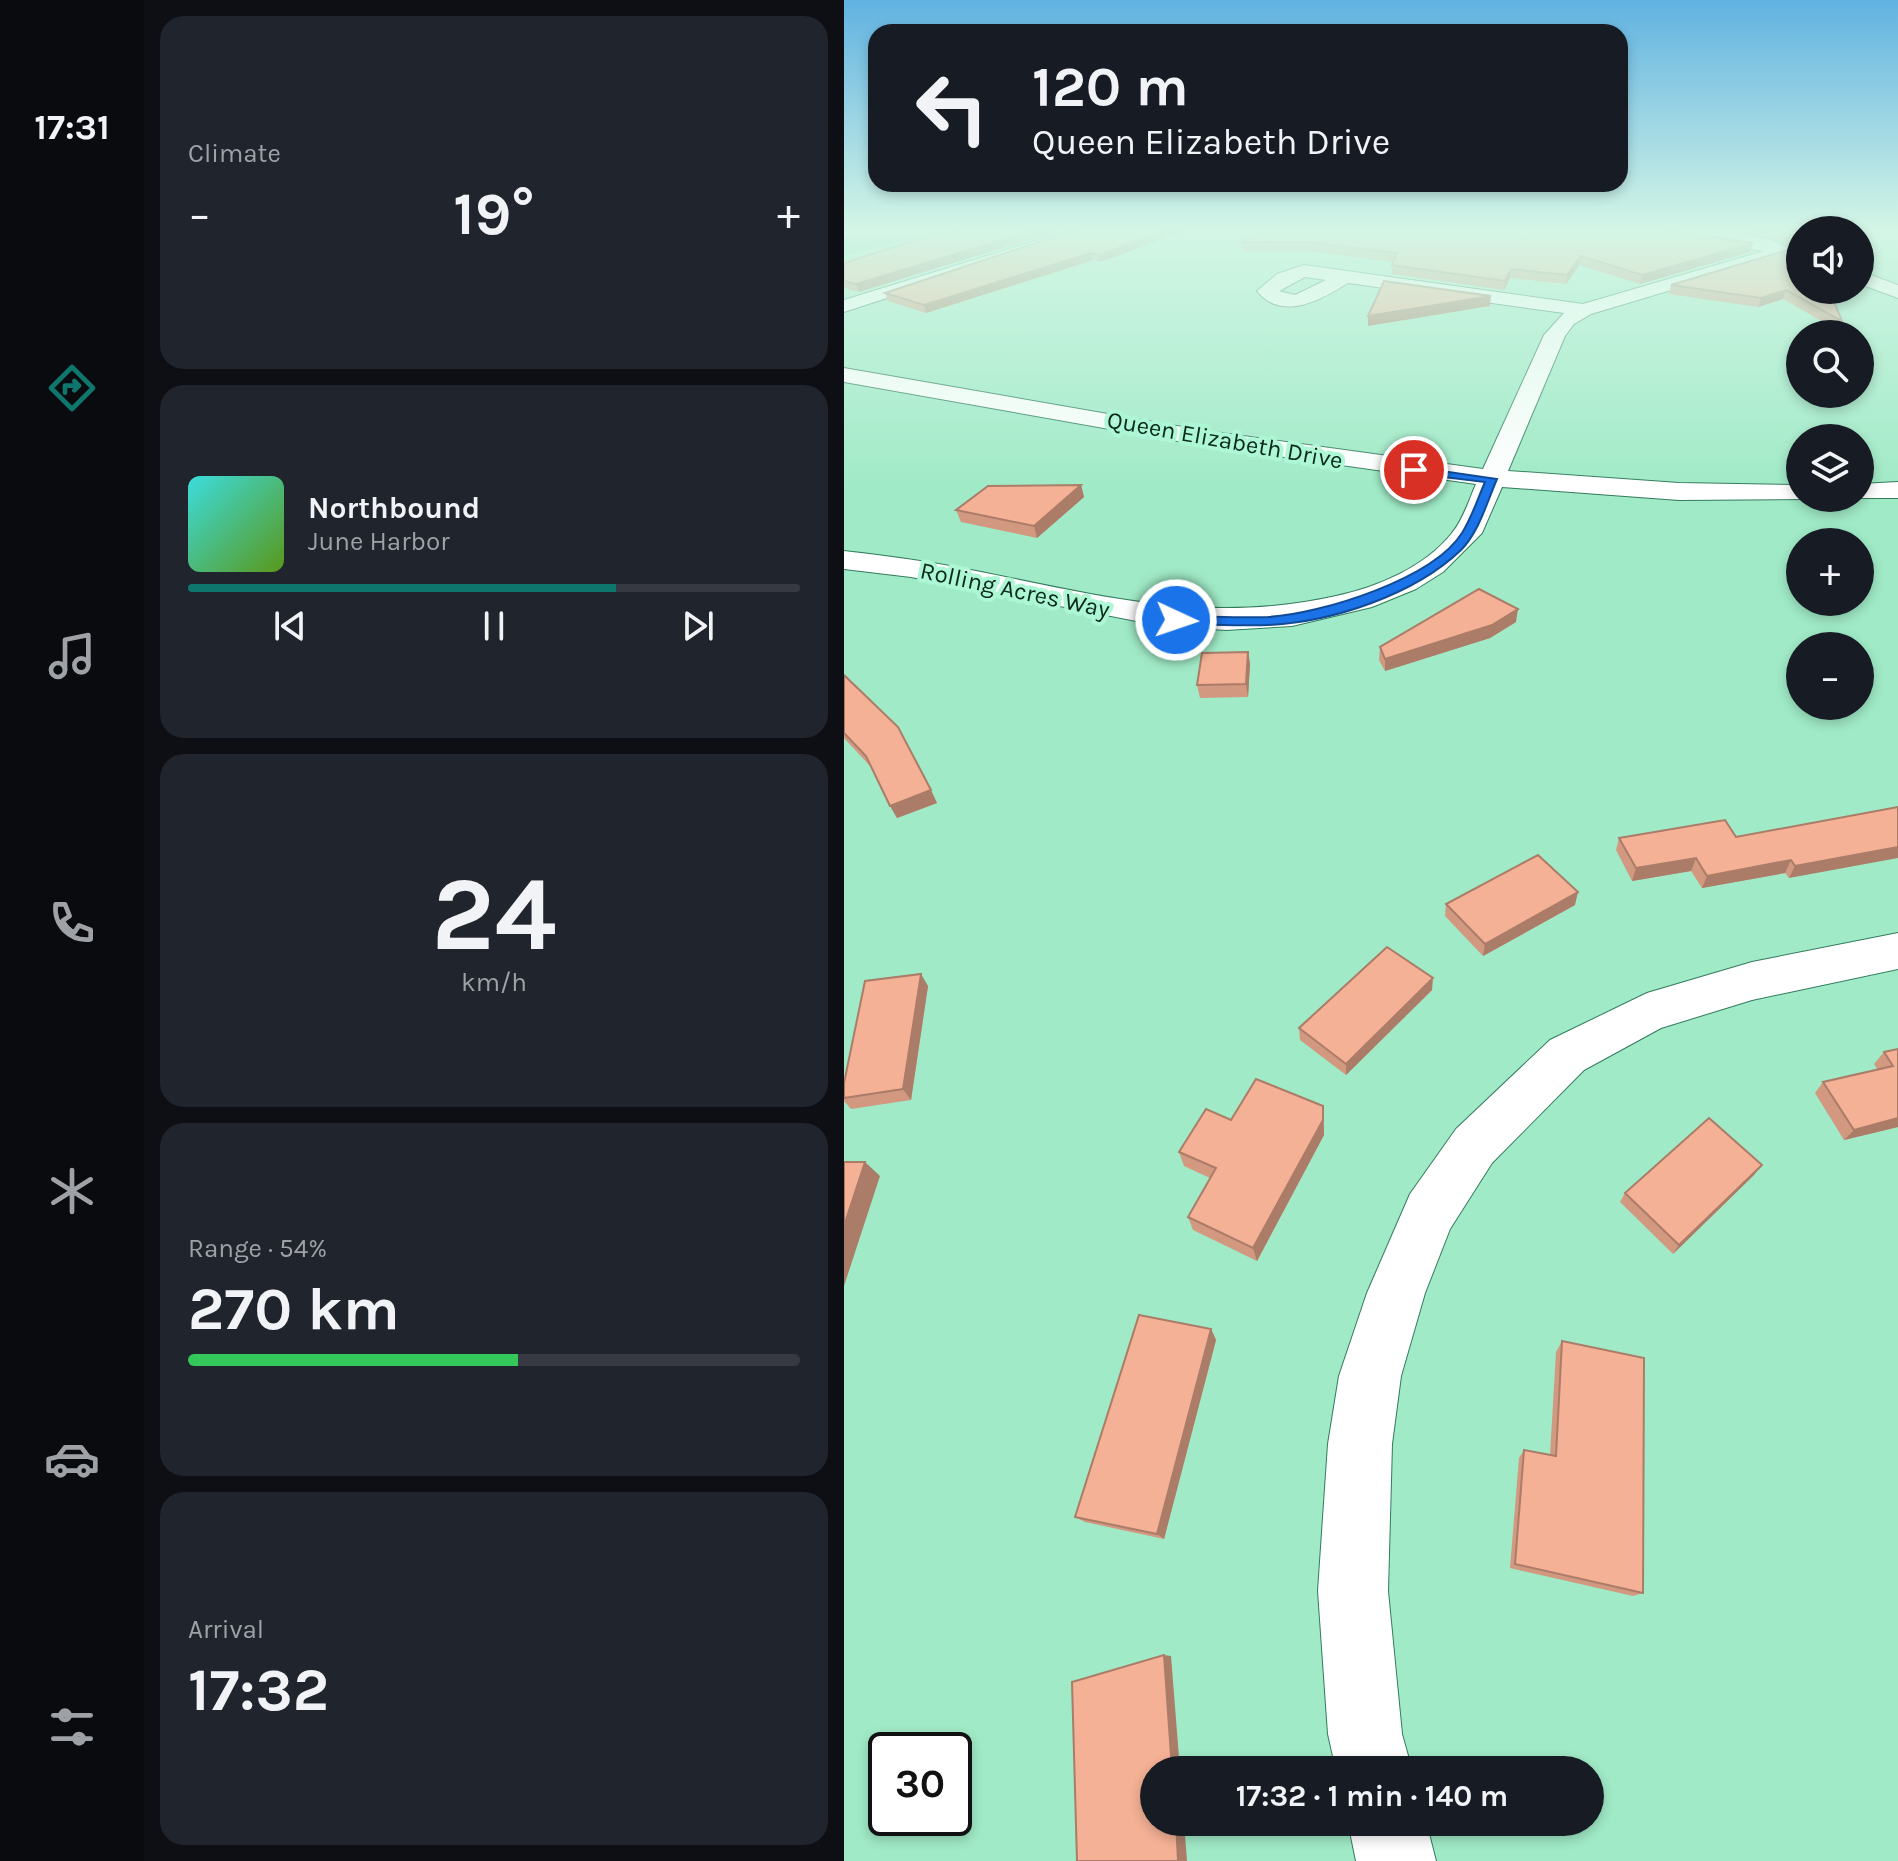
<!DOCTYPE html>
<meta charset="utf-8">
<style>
body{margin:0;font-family:Karla,sans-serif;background:#20242c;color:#f1f3f6;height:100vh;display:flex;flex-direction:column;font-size:30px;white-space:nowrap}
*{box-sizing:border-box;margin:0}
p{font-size:26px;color:#9ea1a6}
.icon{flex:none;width:44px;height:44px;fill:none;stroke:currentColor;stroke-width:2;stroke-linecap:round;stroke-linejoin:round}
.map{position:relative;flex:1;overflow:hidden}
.details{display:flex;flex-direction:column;gap:16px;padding:16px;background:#0d0f14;width:700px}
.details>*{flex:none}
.hud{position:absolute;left:24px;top:24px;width:760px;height:168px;border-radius:24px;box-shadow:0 4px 12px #0003;background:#171b24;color:#f1f3f6;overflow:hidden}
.tools{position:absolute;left:942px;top:216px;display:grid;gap:16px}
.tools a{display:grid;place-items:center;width:88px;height:88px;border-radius:50%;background:#171b24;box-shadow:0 4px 12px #0003;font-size:40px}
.speed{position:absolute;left:24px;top:1732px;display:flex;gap:16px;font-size:40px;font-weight:700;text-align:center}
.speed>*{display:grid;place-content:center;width:104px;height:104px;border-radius:50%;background:#171b24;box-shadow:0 4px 12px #0003;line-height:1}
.speed .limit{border:4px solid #111;border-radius:12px;background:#fff;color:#111}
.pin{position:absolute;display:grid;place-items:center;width:68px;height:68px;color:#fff;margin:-34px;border:4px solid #fff;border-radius:50%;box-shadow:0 2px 8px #0007}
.me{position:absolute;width:88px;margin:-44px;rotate:93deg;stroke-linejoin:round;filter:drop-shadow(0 0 6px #0008)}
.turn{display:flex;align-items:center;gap:28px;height:168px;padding:0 32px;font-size:36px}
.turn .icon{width:104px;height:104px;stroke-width:2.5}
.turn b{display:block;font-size:56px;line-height:68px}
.big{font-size:60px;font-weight:700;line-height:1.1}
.details .widget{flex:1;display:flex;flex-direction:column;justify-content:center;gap:12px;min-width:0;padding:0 28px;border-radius:24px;background:#20242c}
.details .dial{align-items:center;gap:0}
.dial b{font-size:104px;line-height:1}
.song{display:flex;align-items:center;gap:24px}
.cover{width:96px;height:96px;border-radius:12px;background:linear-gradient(135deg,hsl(180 70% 55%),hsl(90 70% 35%))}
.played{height:8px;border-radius:4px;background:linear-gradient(90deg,#0f766e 70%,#363941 70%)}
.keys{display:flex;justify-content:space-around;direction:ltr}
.heat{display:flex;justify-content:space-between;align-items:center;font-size:44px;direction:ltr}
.charge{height:12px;border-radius:6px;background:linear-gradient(90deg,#34c759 54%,#363941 0)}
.trip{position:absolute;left:296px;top:1756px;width:464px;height:80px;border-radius:40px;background:#171b24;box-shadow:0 4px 12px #0003;font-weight:700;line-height:80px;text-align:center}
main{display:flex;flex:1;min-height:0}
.tabs{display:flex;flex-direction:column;width:144px;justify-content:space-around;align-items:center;background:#090b0e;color:#9ea1a6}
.tabs .icon{width:56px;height:56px}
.tabs .active{color:#0f766e}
.tabs b{font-size:36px;color:#f1f3f6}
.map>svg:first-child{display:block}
.green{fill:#72cfa6}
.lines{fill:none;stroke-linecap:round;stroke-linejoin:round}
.minor-casing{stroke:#327b5d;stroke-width:2}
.minor{fill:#fff;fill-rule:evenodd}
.wall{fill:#d29880}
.shaded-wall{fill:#ab7c68}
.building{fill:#f4b195;stroke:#ab7c68;stroke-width:2}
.route{fill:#1a73e8;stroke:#114b97;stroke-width:2}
.labels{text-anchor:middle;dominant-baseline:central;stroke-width:8;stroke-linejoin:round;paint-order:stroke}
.far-street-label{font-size:24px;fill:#0b2a1d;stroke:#adf7d4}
</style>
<main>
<nav class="tabs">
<b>17:31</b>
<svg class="icon active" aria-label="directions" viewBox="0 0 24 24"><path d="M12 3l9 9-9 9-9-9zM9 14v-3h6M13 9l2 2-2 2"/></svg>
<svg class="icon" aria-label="music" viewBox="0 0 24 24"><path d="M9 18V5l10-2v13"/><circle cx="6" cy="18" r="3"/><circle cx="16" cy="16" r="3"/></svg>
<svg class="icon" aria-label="phone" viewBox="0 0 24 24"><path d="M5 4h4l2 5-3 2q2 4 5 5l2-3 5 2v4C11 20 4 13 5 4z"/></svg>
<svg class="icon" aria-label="climate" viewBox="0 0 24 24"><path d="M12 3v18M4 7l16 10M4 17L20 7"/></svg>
<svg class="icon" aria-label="car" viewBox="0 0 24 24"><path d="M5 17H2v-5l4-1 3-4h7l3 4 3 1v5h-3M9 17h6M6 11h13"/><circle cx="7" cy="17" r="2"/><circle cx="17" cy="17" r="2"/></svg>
<svg class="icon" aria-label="filters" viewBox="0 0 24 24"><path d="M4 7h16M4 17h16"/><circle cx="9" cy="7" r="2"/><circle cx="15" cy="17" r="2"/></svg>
</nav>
<section class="details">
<div class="widget"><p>Climate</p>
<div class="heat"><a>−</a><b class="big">19°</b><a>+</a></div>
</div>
<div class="widget">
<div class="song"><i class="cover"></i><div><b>Northbound</b><p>June Harbor</p></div></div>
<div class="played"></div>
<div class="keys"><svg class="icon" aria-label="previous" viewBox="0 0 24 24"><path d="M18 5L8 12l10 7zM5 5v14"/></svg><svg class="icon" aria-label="pause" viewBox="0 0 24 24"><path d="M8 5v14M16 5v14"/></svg><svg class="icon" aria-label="next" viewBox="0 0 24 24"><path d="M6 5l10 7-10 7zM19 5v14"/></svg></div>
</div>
<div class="widget dial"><b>24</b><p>km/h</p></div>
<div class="widget"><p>Range · 54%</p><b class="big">270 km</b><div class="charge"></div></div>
<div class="widget"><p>Arrival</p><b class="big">17:32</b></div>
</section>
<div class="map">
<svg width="1054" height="1861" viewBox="0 0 1054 1861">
<rect width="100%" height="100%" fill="#a0eac7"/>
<path class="green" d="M0,229H117L0,255Z"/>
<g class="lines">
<defs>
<g id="minor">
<path d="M230,229H255L0,312V300Z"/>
<path d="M802,229C836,229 922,227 947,251L944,255L747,314L730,324L721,336L664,471L835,483L956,485V498L966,499L835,500L658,487L638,533L599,572L572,589L528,607L448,626L382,630L318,626L67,577L0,569V551C45,556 88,562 132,571C257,596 364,625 492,596C534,587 581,567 608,533C619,520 625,500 632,484L356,445L0,382V368L356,430L639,469L700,335L720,313L504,283C477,300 438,322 413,291L433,274L460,265L739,304L920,251L810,234ZM461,277L482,280L451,295L435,291Z"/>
<path d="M1016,271L1054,285V298L1016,284Z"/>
<path d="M1054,482V498H1007H1016V484Z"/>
<path d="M1054,933V969L908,1000L817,1028L740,1070L648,1163L606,1229L581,1293L557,1376L548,1444L544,1591L558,1734L568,1770H492L484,1734L474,1591L484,1444L495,1376L523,1293L566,1194L612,1129L706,1040L803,993L908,962Z"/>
<path d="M504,1822H582L592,1861H512Z"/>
</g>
</defs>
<use href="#minor" class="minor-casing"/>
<use href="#minor" class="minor"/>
</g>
<g class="wall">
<path d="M346,229L256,262L249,260L82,313L44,301L41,293Z"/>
<path d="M420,229L906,252L796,284L735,265L722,284L666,278L660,290L548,274V265L549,262L467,251H399L398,242Z"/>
<path d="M884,229H959L998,321L995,331L939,299L914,307L825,294L827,285L946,250L937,241L919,234Z"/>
<path d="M100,231L15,292L0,288V263Z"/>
<path d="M237,485L240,497L193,538L117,522L112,510Z"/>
<path d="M672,622L646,638L541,671L535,660L536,647Z"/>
<path d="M404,652L406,664L404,697L356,698L353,685Z"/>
<path d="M0,675L93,803L53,818L27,767L0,738Z"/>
<path d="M1054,807L945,878L941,873L858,888L847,871L788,881L772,850L775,838L892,837Z"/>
<path d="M602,904L731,905L639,956L601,916Z"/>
<path d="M84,986L67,1100L7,1109L0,1101V1083Z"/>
<path d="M588,990L502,1075L456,1040L455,1028Z"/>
<path d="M1054,1049V1127L1000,1140L971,1093L979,1082L1034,1070L1030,1064L1040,1052Z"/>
<path d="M387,1120L480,1121V1135L413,1261L349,1230L344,1217L366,1178L340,1166L335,1152Z"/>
<path d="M910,1175L829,1254L776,1202L781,1193Z"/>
<path d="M367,1329L372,1340L320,1539L241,1522L231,1517Z"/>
<path d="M718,1341L799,1593L789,1596L666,1568L675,1458L680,1450L706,1455L712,1352Z"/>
</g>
<g class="shaded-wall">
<path d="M195,229H220L15,292L12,284Z"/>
<path d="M325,229H346L256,262L255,255Z"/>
<path d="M909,243L906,252L796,284L798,275Z"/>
<path d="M247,253L249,260L82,313L80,305Z"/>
<path d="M737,256L735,265L722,284L723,275Z"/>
<path d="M667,269L666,278L660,290L661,281Z"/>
<path d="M942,290L939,299L914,307L917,298Z"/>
<path d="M647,296L646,306L524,326V316Z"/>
<path d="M237,485L240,497L193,538L190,526Z"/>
<path d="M674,609L672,622L646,638L541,671V659Z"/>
<path d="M404,652L406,664L404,697L402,684Z"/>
<path d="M87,790L93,803L53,818L46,806Z"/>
<path d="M1054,847V858L945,878L951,866Z"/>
<path d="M852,858L847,871L788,881L792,868Z"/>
<path d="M947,860L941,873L858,888L863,876Z"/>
<path d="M734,892L731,905L639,956L641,944Z"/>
<path d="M77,974L84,986L67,1100L59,1089Z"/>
<path d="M589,978L588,990L502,1075V1064Z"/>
<path d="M479,1106L480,1135L413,1261L409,1248Z"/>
<path d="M1054,1118V1127L1000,1140L1010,1130Z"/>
<path d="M21,1162L36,1176L0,1286V1226Z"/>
<path d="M918,1165L910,1175L829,1254L835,1245Z"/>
<path d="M367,1329L372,1340L320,1539L313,1534Z"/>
<path d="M320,1655L327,1656L336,1770H328Z"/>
<path d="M332,1822H340L343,1861H334Z"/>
</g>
<g class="building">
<path d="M121,229H195L12,284L0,281V263L100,231L106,233Z"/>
<path d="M234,229H325L255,255L247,253L80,305L41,293Z"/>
<path d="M420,229H814L909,243L798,275L737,256L723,275L667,269L661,281L548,265L553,253L466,242H398Z"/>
<path d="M930,229H959V230H956V290H985L998,321L942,290L917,298L827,285L947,249L952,244L939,232Z"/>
<path d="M540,281L647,296L524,316Z"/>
<path d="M237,485L190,526L112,510L144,486Z"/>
<path d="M635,589L674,609L648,625L541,659L536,647Z"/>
<path d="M404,652L402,684L353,685L358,653Z"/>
<path d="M0,675L54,727L87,790L46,806L22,756L0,733Z"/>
<path d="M1054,807V847L951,866L947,860L863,876L852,858L792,868L775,838L881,820L892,837Z"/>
<path d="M694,855L734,892L641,944L602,904Z"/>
<path d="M543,947L589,978L502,1064L455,1028Z"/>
<path d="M77,974L59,1089L0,1098V1083L21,981Z"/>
<path d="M1054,1049V1118L1010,1130L979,1082L1049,1066L1040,1052Z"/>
<path d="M412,1079L479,1106V1120L409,1248L344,1217L372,1168L335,1152L362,1109L387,1120Z"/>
<path d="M865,1118L918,1165L835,1245L781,1193Z"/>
<path d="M0,1162H21L0,1226Z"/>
<path d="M295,1315L367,1329L313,1534L231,1517Z"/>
<path d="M718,1341L800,1358L799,1593L671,1564L680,1450L712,1456Z"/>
<path d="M320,1655L328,1770H310V1822H332L334,1861H233L228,1682Z"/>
</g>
<linearGradient id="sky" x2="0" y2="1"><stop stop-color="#60b2e1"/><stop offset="0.47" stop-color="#d4f6e6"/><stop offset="1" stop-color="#d4f6e6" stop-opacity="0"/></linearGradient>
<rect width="1054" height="489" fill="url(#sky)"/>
<path class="route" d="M570,467L653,479C643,502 635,532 617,550C570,595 488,622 424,625C394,626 362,624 332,624L325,620L332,616C363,616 394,618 424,617C477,614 589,579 618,533C628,517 634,498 641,482L566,473Z"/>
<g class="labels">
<g class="far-street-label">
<text transform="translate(381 440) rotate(10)">Queen Elizabeth Drive</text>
<text transform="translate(171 590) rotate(12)">Rolling Acres Way</text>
</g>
</g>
</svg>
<div class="tools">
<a><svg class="icon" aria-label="sound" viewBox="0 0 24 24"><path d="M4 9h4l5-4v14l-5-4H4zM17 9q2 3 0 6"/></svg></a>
<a><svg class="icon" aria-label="search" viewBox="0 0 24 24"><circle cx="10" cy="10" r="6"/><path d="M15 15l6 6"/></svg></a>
<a><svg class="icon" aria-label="layers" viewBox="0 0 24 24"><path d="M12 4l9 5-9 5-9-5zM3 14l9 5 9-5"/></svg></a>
<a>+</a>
<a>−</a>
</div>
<div class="speed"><div class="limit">30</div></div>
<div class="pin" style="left:570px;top:470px;background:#d93025"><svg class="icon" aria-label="arrive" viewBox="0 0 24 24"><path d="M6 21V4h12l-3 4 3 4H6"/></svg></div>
<svg class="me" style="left:332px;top:620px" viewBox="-20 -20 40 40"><circle r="17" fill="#1a73e8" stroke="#fff" stroke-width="3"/><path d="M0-11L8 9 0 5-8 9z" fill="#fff"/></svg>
<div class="trip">17:32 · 1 min · 140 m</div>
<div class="hud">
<div class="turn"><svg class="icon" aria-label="left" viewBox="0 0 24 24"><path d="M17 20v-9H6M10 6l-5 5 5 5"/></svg><div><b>120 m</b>Queen Elizabeth Drive</div></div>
</div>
</div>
</main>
